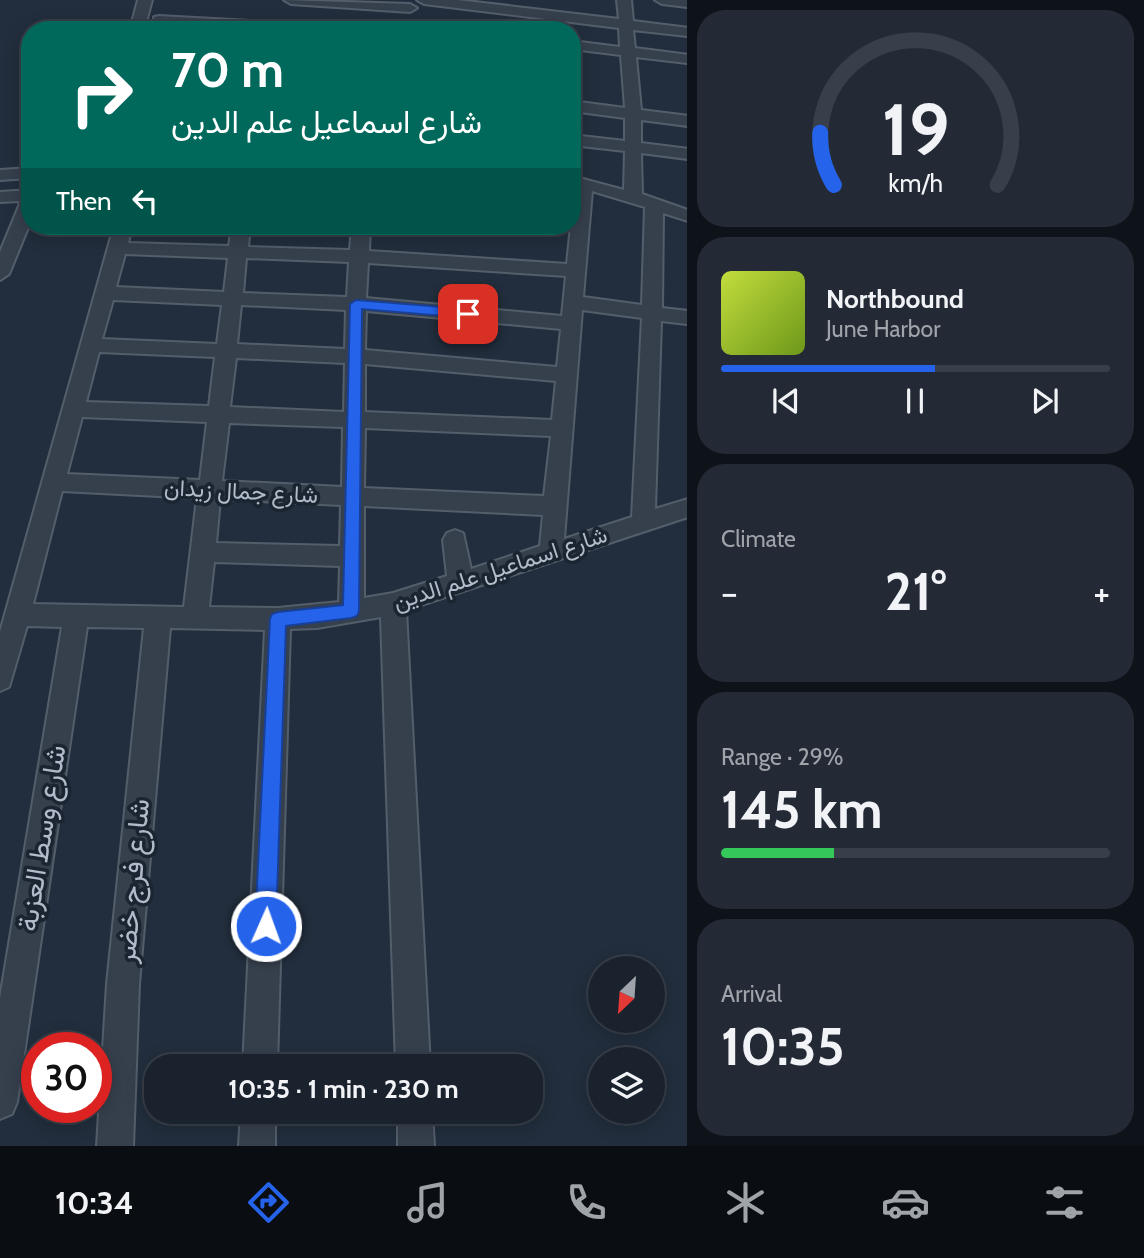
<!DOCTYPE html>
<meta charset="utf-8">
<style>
body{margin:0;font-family:Cabin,Vazirmatn,sans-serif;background:#232a36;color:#f1f3f6;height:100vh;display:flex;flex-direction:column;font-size:26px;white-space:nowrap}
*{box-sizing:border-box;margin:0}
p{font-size:23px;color:#9fa4aa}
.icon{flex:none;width:38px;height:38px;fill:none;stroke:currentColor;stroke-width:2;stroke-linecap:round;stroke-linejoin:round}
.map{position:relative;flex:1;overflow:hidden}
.drawer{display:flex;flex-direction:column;gap:10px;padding:10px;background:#0e1319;width:457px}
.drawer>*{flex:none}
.hud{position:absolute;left:21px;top:21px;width:560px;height:214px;border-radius:28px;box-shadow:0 4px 18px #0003,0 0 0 2px #383f4a;background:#00695c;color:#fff;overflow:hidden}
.needle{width:46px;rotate:205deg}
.controls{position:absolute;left:588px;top:956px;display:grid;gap:14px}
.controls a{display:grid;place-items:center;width:77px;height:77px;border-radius:50%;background:#1a222e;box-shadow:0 4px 18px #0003,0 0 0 2px #383f4a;font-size:35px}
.speed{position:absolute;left:21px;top:1032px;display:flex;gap:14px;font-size:35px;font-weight:700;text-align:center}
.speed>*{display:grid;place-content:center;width:91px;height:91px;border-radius:50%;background:#1a222e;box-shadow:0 4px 18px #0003,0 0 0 2px #383f4a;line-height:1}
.speed .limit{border:10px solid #d22;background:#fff;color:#111}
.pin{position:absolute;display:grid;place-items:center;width:60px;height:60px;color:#fff;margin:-30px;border-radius:14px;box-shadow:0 4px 10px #0006}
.me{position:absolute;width:77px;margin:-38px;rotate:2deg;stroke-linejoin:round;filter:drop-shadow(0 0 5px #0008)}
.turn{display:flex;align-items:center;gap:24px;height:147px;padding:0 35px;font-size:32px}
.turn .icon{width:91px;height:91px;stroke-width:2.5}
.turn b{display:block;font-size:49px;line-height:60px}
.then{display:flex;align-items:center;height:66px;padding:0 35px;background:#0003;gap:14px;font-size:26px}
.big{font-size:52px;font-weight:700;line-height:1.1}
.drawer .tile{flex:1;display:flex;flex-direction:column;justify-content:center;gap:10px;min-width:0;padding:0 24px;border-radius:28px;background:#232a36}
.drawer .dial{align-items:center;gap:0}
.dial svg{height:182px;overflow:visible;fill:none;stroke:#383f4a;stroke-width:7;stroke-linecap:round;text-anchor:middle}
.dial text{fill:#f1f3f6;stroke:none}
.song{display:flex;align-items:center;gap:21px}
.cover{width:84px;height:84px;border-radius:10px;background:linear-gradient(135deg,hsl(70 70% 55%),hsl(80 70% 35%))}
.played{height:7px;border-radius:4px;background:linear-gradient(90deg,#2563eb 55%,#383f4a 55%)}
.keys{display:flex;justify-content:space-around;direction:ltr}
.heat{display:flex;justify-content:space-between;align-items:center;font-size:38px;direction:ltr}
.charge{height:10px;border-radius:5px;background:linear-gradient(90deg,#34c759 29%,#383f4a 0)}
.trip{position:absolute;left:144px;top:1054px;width:399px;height:70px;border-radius:28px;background:#1a222e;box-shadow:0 4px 18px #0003,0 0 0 2px #383f4a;font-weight:700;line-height:70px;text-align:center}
.tab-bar{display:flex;height:112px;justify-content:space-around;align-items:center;background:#0a0e12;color:#9fa4aa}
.tab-bar .icon{width:49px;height:49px}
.tab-bar .on{color:#2563eb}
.tab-bar b{font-size:32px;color:#f1f3f6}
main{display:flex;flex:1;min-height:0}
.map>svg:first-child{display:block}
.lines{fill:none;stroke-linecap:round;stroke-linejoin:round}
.street-casing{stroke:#545e6b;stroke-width:4}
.street{fill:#36404d;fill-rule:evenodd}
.route{fill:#2563eb;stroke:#184099;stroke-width:2}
.labels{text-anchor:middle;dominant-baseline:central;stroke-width:7;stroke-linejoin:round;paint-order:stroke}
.street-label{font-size:23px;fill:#b1bbc9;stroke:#1b2532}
.near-street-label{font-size:28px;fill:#b1bbc9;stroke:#1b2532}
</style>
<main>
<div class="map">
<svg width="688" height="1146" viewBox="0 0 688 1146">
<rect width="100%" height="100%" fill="#222e3d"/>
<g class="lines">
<defs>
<g id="street">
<path d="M138,0H152L144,30H130Z"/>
<path d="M284,0L410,4L417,8L410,12L291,4Z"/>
<path d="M417,0H458L619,19L617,0H631L633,21L688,28V36L633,30L635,48L688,55V63L636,57L641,110L688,116V126L641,120V143L688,149V159L641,153L642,194L688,210V221L663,213L662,308L688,311V324L661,321L655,509L688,499V517L406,610L430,1066H396L381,617L317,628L290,629L277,1066H243L265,630L170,628L139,984L133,1146H97L107,984L144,628L87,627L17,1102L12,1114L0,1119V998L62,627L27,626L9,687L0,691V632L114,226H132L128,243L229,246L232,226H250L248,247L350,250L352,226H370L369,251L567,264L575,187L572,186V176L624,190L625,151L572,145V135L625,141V118L572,111V101L625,108L621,55L572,49V41L620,47L619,28L424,4ZM592,191L645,207L642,305L583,297ZM125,254L228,258L224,292L116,287ZM246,258L349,262L347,297L243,293ZM368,263L566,276L562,316L366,298ZM113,300L222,305L217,344L102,339ZM241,305L346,310L345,349L237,344ZM582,310L642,318L632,517L564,539ZM366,311L561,329L557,367L365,350ZM99,352L215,357L209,406L86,402ZM236,358L345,363L344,412L230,407ZM365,364L556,381L552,420L365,412ZM82,417L207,422L200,480L67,474ZM229,423L343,427L342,487L222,481ZM365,428L551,436L544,496L364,488ZM62,491L197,498L184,607L33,604ZM220,499L341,505L340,546L216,543ZM364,506L543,515L540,546L471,569L463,533L455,530L447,533L443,540L447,576L393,593L364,598ZM214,562L340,566L339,602L278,608L209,607Z"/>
<path d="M655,0H688V7L662,4Z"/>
<path d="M159,16L345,26L352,30H262L154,23V17Z"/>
<path d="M405,22L439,26L446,30L400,29L398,26Z"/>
<path d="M30,168V178L0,180V170Z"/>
<path d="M30,190V223L9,274L0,280V252L21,201L0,202V192Z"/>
<path d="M241,1111H275V1146H239Z"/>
<path d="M398,1111H432L434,1146H398Z"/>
</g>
</defs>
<use href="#street" class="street-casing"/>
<use href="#street" class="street"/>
</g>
<path class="route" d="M356,300L468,309L474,314L468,318L362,309L359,611L357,616L351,618L286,626L276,926L273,933L266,936L258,933L255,926L270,619L272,614L278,612L343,605L350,304Z"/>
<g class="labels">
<g class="street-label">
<text transform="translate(241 491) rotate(3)">شارع جمال زيدان</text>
<text transform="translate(500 568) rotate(-18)">شارع اسماعيل علم الدين</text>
</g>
<g class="near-street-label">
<text transform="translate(41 838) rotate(-81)">شارع وسط العزبة</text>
<text transform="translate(132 881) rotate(-85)">شارع فرج خضر</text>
</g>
</g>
</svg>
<div class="controls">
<a><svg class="needle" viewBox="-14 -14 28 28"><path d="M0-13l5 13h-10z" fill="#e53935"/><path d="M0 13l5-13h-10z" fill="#9fa4aa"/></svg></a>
<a><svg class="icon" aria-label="layers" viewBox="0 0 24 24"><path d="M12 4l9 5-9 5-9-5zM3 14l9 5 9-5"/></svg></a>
</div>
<div class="speed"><div class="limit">30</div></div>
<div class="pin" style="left:468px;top:314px;background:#d93025"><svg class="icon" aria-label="arrive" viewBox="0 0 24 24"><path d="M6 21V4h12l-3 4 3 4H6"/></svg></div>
<svg class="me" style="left:266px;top:926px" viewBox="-20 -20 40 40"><circle r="17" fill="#2563eb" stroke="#fff" stroke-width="3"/><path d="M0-11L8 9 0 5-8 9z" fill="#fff"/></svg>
<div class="trip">10:35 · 1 min · 230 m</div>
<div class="hud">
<div class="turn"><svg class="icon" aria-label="right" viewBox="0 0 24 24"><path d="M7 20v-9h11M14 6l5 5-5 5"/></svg><div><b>70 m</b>شارع اسماعيل علم الدين</div></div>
<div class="then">Then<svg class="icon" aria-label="left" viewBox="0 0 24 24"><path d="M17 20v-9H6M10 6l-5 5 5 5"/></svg></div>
</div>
</div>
<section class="drawer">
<div class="tile dial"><svg viewBox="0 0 100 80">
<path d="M14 69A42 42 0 1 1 86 69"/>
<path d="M14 69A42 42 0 0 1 8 46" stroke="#2563eb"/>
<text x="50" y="56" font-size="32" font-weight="700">19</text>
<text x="50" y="72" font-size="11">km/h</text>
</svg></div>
<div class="tile">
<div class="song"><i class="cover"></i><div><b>Northbound</b><p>June Harbor</p></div></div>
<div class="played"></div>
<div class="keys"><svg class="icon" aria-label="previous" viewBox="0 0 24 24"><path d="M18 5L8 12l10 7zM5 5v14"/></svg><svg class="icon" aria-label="pause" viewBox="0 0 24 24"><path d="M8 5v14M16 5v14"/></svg><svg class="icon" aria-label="next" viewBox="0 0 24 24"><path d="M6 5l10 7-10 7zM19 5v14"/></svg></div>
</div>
<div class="tile"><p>Climate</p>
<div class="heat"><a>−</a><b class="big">21°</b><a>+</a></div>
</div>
<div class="tile"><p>Range · 29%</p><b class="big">145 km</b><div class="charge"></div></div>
<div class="tile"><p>Arrival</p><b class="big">10:35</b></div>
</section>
</main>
<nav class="tab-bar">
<b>10:34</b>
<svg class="icon on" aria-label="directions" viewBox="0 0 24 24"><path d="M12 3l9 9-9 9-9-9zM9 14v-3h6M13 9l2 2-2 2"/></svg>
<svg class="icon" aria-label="music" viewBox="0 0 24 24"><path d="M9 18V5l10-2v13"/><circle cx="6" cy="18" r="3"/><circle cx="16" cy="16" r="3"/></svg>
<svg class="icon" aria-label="phone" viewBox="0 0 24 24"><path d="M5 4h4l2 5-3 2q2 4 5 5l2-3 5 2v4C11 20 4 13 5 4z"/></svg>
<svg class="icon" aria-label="climate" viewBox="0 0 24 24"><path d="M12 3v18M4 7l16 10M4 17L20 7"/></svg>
<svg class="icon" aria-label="car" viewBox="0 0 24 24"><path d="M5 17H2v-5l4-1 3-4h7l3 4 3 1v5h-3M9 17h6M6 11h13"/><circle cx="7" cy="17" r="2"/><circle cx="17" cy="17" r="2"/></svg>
<svg class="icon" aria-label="filters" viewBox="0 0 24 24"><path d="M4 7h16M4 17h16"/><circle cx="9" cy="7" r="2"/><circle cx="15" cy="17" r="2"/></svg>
</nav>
